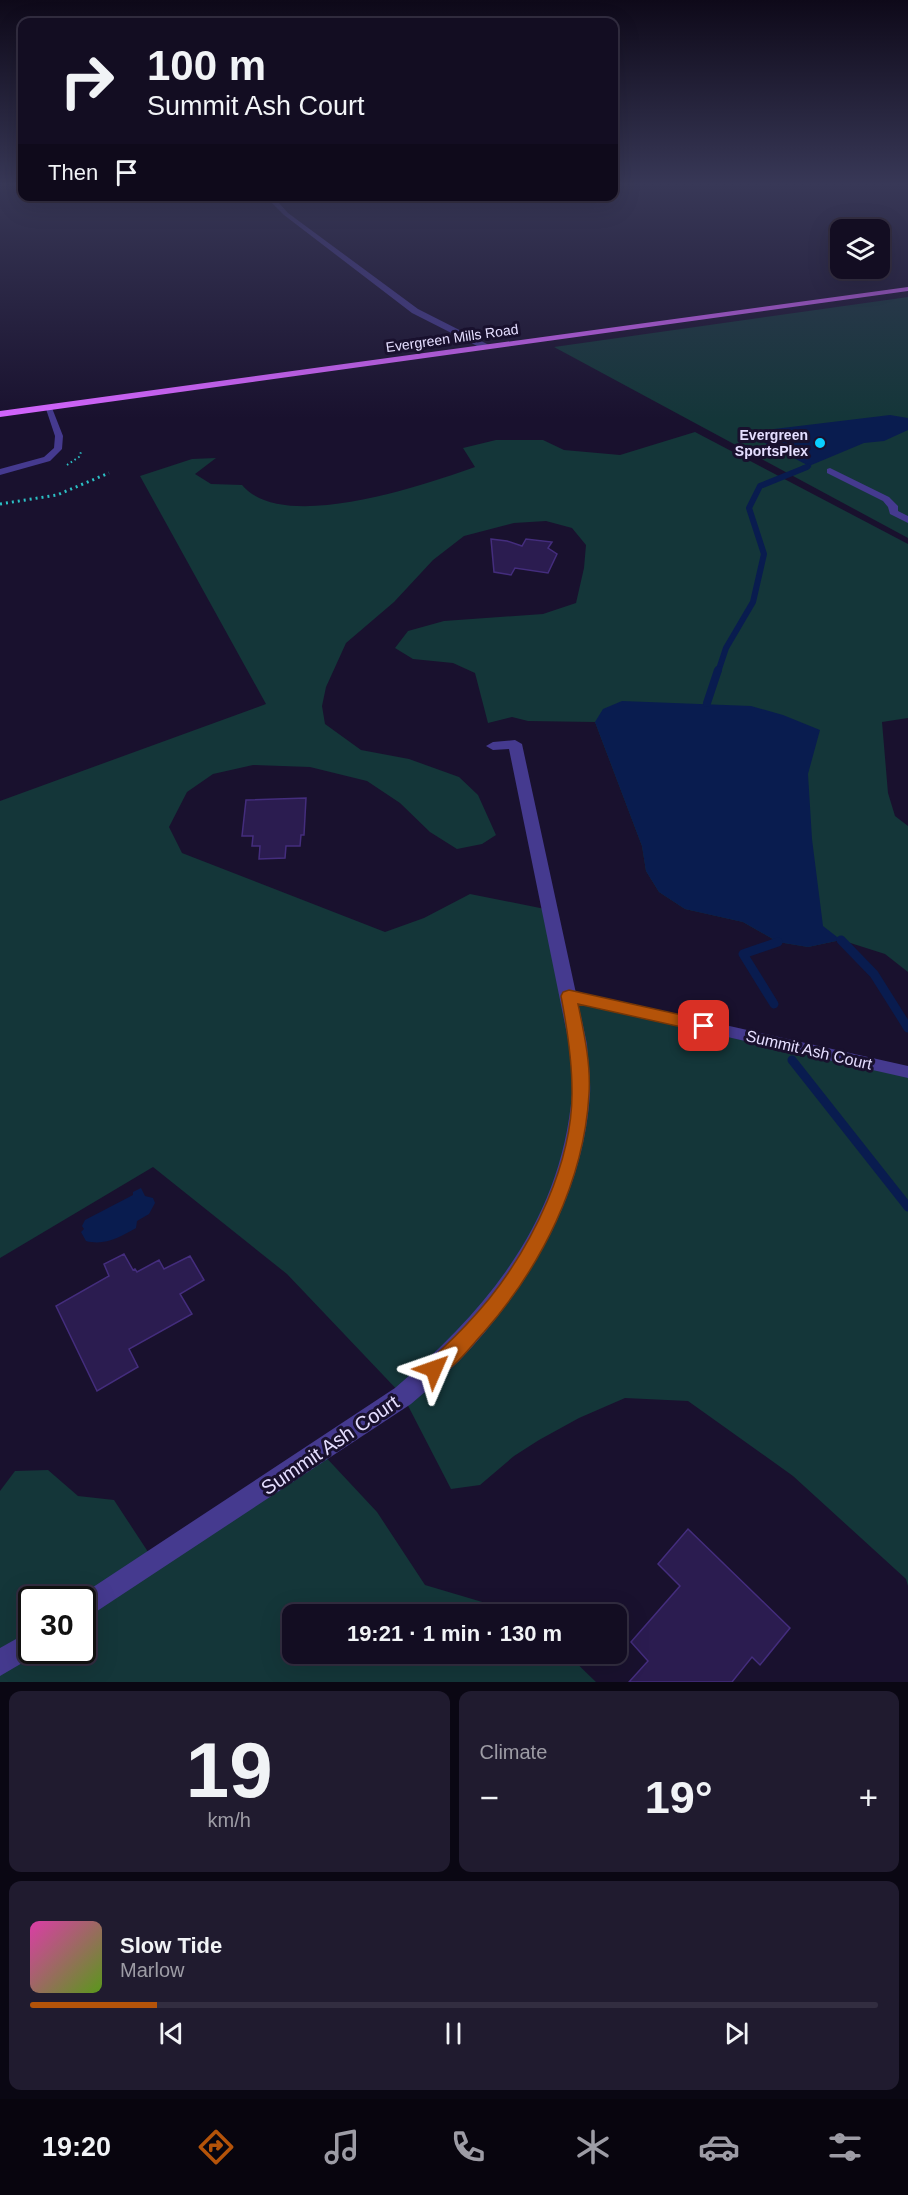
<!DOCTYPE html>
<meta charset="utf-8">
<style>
body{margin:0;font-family:Helvetica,sans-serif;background:#201b2f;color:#f1f3f6;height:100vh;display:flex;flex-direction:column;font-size:22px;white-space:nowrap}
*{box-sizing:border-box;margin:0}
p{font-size:20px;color:#9d9ca5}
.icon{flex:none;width:33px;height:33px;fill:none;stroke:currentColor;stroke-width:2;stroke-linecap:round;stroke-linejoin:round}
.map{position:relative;height:1682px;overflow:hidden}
.sheet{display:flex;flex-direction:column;gap:9px;padding:9px;background:#0a0713;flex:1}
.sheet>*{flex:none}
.banner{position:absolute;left:18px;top:18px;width:600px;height:183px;border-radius:12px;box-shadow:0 6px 24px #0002,0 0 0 2px #322d40;background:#130d22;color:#f1f3f6;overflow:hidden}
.tools{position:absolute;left:830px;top:219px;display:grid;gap:12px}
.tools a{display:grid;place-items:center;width:60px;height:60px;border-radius:12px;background:#130d22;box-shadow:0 6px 24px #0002,0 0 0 2px #322d40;font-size:30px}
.speed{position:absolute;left:18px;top:1586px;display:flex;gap:12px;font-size:30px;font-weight:700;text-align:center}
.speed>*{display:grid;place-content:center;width:78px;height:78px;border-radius:50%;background:#130d22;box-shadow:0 6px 24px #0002,0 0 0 2px #322d40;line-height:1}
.speed .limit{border:3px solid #111;border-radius:9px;background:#fff;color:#111}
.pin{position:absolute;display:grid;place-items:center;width:51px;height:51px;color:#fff;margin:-26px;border-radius:12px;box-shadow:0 3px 9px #0006}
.me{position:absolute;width:66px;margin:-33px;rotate:47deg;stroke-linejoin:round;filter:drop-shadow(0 0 4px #0008)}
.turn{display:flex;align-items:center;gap:21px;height:126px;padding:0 30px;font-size:27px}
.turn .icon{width:78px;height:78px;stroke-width:2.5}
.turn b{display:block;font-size:42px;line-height:51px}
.then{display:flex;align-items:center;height:57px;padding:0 30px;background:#0003;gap:12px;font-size:22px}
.big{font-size:45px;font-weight:800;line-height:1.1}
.sheet .widget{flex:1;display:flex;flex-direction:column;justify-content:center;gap:9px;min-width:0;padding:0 21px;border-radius:12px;background:#201b2f}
.sheet .dial{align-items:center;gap:0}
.dial b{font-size:78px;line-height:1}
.song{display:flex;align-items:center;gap:18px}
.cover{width:72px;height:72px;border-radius:9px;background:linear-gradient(135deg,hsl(320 70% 55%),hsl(90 70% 35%))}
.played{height:6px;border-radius:3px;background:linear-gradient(90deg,#b45309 15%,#322d40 15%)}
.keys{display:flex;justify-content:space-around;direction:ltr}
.heat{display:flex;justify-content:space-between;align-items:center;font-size:33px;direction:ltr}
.sheet .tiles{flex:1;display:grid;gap:9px;grid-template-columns:1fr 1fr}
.widget:last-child{grid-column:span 2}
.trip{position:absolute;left:282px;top:1604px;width:345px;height:60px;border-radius:12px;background:#130d22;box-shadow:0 6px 24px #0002,0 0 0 2px #322d40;font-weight:800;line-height:60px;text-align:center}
.tab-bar{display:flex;height:96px;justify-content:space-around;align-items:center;background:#08050e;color:#9d9ca5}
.tab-bar .icon{width:42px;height:42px}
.tab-bar .selected{color:#b45309}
.tab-bar b{font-size:27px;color:#f1f3f6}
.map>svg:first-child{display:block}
.green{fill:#143639;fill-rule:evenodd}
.water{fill:#091c4f}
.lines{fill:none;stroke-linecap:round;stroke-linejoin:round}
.stream-far3{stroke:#091c4f;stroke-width:4.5}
.stream-far2{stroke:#091c4f;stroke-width:6}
.stream-far1{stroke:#091c4f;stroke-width:8}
.stream{stroke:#091c4f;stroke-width:9}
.building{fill:#2b1c50;stroke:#442d7d;stroke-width:1.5}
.path-far1{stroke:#2cc0c5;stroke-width:2;stroke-dasharray:1.5 3;stroke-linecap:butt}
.path{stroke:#2cc0c5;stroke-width:3;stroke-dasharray:2 4;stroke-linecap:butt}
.service{fill:#453a8f;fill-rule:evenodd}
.minor{fill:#453a8f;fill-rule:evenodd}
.primary{fill:#d465ff;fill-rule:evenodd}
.route{fill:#b45309;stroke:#753606;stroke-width:1.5}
.poi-dot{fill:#0acfff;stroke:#19112e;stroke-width:2}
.labels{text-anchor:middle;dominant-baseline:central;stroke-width:6;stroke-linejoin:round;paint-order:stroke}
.far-street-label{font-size:14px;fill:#e5deff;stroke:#19112e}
.far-poi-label{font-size:14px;font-weight:bold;fill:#e5deff;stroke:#19112e;text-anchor:end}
.street-label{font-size:16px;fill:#e5deff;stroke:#19112e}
.near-street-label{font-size:20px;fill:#e5deff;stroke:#19112e}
</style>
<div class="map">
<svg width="908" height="1682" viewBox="0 0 908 1682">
<rect width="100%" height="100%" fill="#19112e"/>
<g class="green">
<path d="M908,297V538L554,347Z"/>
<path d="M695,432L908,544V718L882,722L888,793L895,816L908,826V972L885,954L841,940L808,947L778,942L743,922L685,909L659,892L646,871L642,846L595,722L528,721L512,717L488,723L475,673L453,663L413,659L395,648L408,631L444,621L543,614L576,603L584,568L586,545L572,528L546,521L514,523L464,536L433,560L394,602L346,643L326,687L322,706L325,724L361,750L409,759L459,777L478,795L496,835L482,844L457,849L430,832L400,803L367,781L310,767L253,765L213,774L187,792L169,827L182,853L385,932L424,918L470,894L550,910L569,996L908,1072V1586L906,1579L793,1476L688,1401L625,1398L579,1418L539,1440L514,1456L480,1485L451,1489L403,1396L287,1274L153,1167L0,1258V801L266,704L140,476L192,459L216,458L195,474L211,484L242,485C283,534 424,485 475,467L463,448L496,440H543L564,450L620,455Z"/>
<path d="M320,1451L377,1512L425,1585L523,1614H292V1653H566L596,1682H0V1491L15,1471L48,1470L78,1496L114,1500L154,1561ZM32,1599H82V1650H32Z"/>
</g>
<g class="water">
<path d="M890,415L908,418V430L884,441L864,443L809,466L765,443L759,436L774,429Z"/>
<path d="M622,701L751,706L783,715L820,730L808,774L812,839L823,926L841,940L808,947L778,942L743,922L685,909L659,892L646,871L642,846L595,722L603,709Z"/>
<path d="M141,1188L145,1196L153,1198L155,1203L149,1214L137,1221L136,1228C120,1237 105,1246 86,1241L81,1232L84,1229L82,1226L85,1220L133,1195V1192Z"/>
</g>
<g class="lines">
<path class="stream-far3" d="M803,468L809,466"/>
<path class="stream-far2" d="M718,672L726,648L753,602L764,554L749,508L760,486L807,467"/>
<path class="stream-far1" d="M707,703L718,670"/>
<g class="stream">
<path d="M841,940L874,974L908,1028"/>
<path d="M774,1004L743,954L778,942"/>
<path d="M792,1060L908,1207"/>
</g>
</g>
<g class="building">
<path d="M491,539L507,541L522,546L526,539L552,542L548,548L557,554L548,573L515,568L511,575L494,572Z"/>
<path d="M306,798L304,835H301L300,846H286L285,858L259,859L260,846H252L253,836H242L246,800Z"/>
<path d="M124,1254L133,1270L135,1269L137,1272L159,1260L164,1269L190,1256L204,1280L180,1294L192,1314L129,1349L138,1367L97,1391L56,1306L109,1276L104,1264Z"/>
<path d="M688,1529L790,1628L760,1665L752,1657L732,1682H629L648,1661L631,1642L680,1586L658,1564Z"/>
</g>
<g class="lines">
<path class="path-far1" d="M67,465L79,457L81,452"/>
<path class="path" d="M0,504L57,495L109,473"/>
<g class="service">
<path d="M45,406L52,408L63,436L62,449L50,461L0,475V469L44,457L54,448L55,436Z"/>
<path d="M830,468L889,497L898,506V511L908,516V523L890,514L888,507L883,501L827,473V469Z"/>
<path d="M569,990L908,1066V1078L564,1000L561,996L564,992Z"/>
</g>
<g class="minor">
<path d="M280,196H289L278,202L288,213L418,309L489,345V349H483L412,313L284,215L271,202Z"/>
<path d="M515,740L522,744L587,1044C588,1061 591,1078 590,1094C583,1197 529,1288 459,1361C444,1376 427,1390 411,1404L82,1621V1599H75L395,1388C488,1309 561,1221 572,1094C573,1078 570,1061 569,1044L509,749L493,750L486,746L493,742Z"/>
<path d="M32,1630V1650H42L41,1652L0,1676V1648Z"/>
</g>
<path class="primary" d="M908,287V291L0,417V411Z"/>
</g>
<linearGradient id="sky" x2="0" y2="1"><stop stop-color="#0e0919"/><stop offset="0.44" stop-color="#383857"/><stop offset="1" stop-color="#383857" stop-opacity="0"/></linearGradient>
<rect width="908" height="419" fill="url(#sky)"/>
<path class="route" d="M569,990L704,1020L710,1022L712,1026L710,1031L704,1032L578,1004C584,1033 591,1064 589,1094C584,1182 541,1267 484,1332C469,1348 454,1370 434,1378L427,1376L424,1369C428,1360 435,1356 442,1349C458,1334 475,1316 489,1299C533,1244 573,1162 572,1091C572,1058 567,1027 561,996L563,992Z"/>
<circle class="poi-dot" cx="820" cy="443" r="6"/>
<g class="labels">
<g class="far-street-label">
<text transform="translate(452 338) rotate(-8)">Evergreen Mills Road</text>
</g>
<g class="far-poi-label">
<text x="808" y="435">Evergreen<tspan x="808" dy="16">SportsPlex</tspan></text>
</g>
<g class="street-label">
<text transform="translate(809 1050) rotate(13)">Summit Ash Court</text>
</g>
<g class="near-street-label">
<text transform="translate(330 1445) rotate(-34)">Summit Ash Court</text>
</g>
</g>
</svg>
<div class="tools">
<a><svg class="icon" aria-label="layers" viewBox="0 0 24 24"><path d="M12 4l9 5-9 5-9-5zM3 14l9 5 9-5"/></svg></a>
</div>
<div class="speed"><div class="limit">30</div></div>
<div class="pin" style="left:704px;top:1026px;background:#d93025"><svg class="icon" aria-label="arrive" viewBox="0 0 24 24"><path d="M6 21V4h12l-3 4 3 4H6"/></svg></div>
<svg class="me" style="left:434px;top:1369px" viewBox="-20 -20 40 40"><path d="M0-17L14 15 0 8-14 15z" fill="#b45309" stroke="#fff" stroke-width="4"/></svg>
<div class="trip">19:21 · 1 min · 130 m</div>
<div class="banner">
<div class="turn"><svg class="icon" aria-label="right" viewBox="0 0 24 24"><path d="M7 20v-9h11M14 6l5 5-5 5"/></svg><div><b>100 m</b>Summit Ash Court</div></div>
<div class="then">Then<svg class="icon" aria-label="arrive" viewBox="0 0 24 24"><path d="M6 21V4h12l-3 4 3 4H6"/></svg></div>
</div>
</div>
<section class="sheet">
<div class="tiles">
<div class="widget dial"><b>19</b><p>km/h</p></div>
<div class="widget"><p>Climate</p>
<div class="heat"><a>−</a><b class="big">19°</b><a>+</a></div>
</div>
<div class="widget">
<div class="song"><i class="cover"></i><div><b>Slow Tide</b><p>Marlow</p></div></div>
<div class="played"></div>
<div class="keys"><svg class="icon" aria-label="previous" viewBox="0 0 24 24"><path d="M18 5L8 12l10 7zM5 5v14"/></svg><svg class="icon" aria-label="pause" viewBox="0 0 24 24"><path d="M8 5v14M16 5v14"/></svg><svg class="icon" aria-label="next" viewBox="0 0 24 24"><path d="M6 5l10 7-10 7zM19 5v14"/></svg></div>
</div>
</div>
</section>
<nav class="tab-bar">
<b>19:20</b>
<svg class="icon selected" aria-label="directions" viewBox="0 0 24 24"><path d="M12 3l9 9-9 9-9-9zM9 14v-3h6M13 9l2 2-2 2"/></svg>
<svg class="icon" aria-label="music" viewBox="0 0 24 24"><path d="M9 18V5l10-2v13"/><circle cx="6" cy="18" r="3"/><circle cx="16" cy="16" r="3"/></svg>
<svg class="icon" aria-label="phone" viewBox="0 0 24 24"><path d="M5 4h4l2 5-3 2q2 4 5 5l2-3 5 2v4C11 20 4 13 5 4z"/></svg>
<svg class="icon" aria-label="climate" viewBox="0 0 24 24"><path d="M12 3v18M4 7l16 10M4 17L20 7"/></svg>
<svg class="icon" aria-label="car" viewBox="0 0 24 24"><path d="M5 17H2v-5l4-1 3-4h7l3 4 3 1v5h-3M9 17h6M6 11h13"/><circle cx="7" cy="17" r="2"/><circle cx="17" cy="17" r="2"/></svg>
<svg class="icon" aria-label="filters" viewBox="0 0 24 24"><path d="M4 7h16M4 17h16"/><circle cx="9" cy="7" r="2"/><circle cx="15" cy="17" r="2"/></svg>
</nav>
